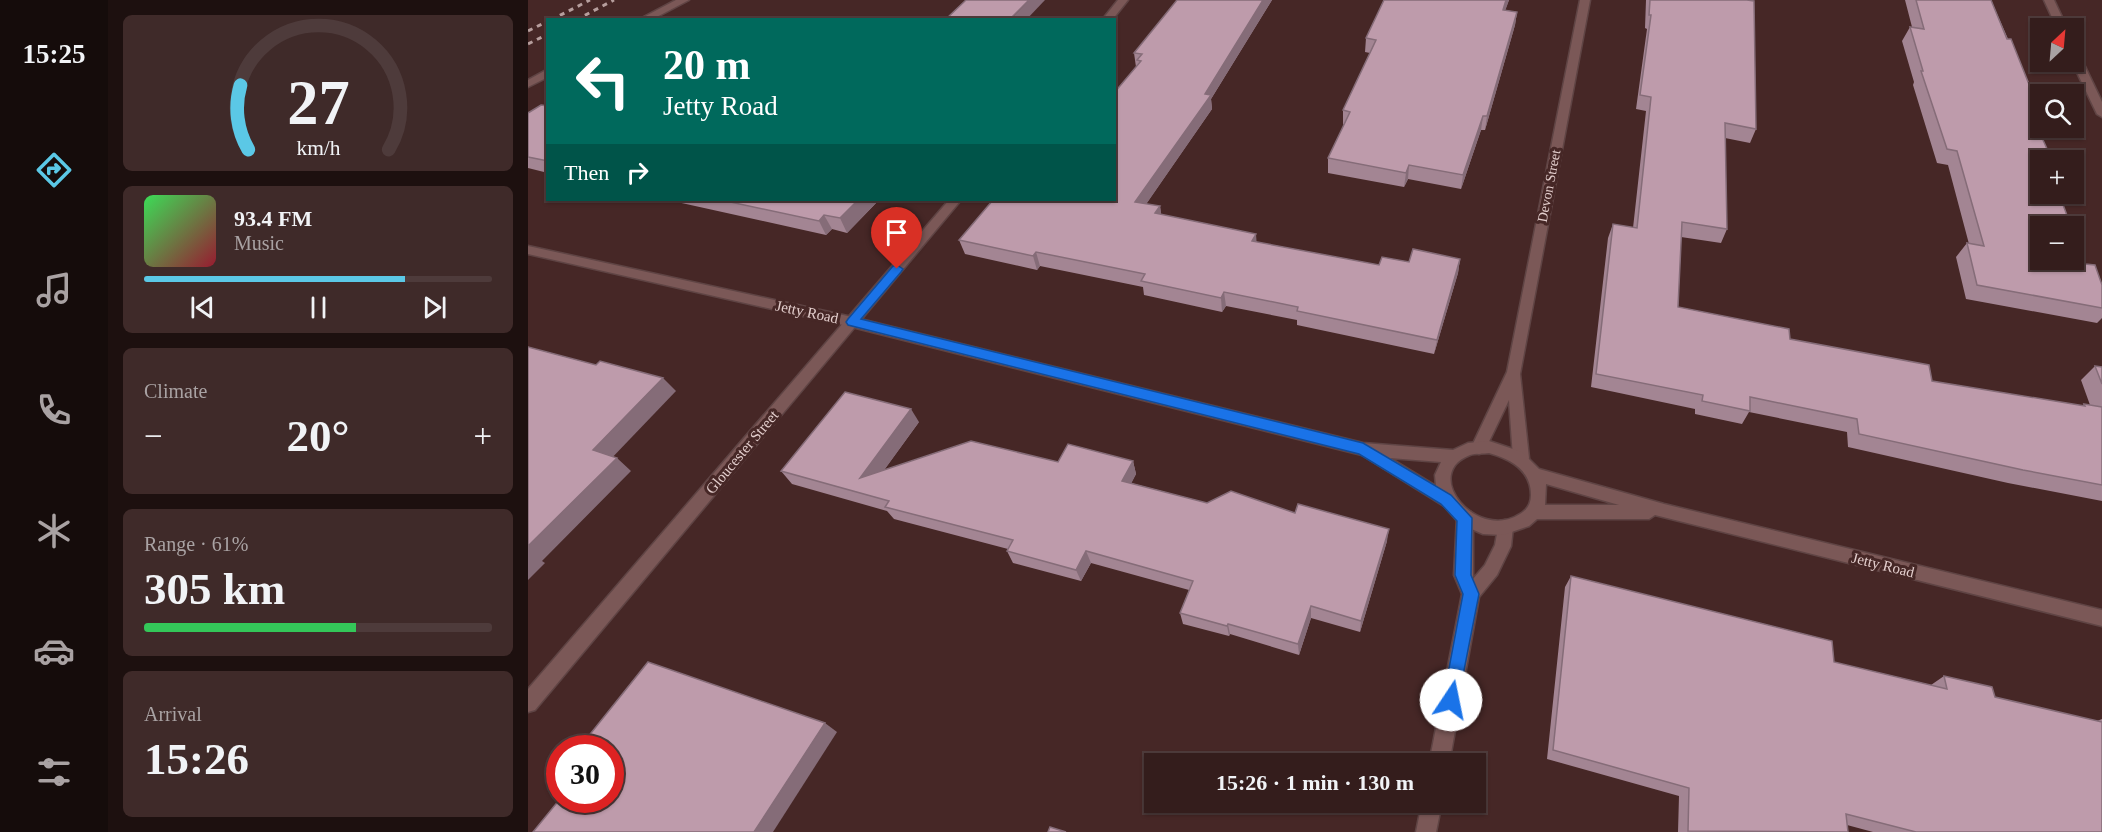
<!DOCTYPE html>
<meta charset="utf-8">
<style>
body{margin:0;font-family:Georgia,serif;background:#3f2a29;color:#f1f3f6;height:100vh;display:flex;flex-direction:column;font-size:22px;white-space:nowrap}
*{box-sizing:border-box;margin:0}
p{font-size:20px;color:#a9a2a3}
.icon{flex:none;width:33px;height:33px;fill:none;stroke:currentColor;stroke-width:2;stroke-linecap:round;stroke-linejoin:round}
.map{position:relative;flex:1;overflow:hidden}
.drawer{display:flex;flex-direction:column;gap:15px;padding:15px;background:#1d100f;width:420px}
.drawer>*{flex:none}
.banner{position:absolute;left:18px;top:18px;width:570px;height:183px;border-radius:0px;box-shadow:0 2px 4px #0004,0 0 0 2px #4e3b3b;background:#00695c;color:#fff;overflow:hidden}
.needle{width:39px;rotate:26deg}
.tools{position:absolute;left:1502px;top:18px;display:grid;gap:12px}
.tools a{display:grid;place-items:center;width:54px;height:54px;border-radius:0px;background:#341d1c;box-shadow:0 2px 4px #0004,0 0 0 2px #4e3b3b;font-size:30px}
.speed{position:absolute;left:18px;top:735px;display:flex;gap:12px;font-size:30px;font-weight:700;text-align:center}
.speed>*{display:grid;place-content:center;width:78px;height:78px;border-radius:50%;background:#341d1c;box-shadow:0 2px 4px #0004,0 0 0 2px #4e3b3b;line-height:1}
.speed .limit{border:9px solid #d22;background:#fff;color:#111}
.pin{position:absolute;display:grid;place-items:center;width:51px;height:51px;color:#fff;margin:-62px -26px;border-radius:50% 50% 50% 0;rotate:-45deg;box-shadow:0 0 6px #0007}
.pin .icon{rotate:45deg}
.me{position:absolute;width:66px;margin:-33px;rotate:11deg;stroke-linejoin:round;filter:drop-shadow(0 0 4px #0008)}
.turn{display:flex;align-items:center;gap:21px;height:126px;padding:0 18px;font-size:27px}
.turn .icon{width:78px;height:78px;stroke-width:2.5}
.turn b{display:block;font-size:42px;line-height:51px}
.then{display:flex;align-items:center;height:57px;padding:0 18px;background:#0003;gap:12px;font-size:22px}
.big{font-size:45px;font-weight:800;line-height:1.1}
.drawer .tile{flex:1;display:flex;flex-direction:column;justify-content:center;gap:9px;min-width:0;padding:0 21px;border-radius:9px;background:#3f2a29}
.drawer .dial{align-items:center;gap:0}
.dial svg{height:156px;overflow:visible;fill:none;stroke:#4e3b3b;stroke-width:7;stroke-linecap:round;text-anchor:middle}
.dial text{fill:#f1f3f6;stroke:none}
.song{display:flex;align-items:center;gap:18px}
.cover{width:72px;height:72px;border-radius:9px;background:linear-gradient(135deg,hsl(130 70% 55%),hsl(350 70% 35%))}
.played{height:6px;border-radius:3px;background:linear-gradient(90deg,#5bc8e6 75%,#4e3b3b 75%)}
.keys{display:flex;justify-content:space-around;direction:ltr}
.heat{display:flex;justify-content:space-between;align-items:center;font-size:33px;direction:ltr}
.charge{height:9px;border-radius:4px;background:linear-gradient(90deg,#34c759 61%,#4e3b3b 0)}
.trip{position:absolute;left:616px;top:753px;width:342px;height:60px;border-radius:0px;background:#341d1c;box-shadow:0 2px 4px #0004,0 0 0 2px #4e3b3b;font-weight:800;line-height:60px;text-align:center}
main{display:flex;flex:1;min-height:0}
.tabs{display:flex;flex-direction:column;width:108px;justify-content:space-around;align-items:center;background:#150c0b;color:#a9a2a3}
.tabs .icon{width:42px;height:42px}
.tabs .active{color:#5bc8e6}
.tabs b{font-size:27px;color:#f1f3f6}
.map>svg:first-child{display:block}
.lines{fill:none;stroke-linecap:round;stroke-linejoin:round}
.street-casing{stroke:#5f4444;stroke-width:3}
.secondary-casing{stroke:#5f4444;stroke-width:3}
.street{fill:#7b5857;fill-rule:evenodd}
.secondary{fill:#7b5857;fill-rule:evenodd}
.rail{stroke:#b69e9d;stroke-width:3;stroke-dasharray:5 5;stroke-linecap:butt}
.wall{fill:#a38593}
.shaded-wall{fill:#856c78}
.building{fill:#be9bab;stroke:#856c78;stroke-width:1.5}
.route{fill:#1a73e8;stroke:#114b97;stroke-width:1.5}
.labels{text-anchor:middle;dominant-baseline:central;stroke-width:6;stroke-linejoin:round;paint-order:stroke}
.far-street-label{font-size:14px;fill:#e3cecd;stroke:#462726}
.street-label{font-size:15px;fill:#e3cecd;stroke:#462726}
</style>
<main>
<nav class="tabs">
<b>15:25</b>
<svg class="icon active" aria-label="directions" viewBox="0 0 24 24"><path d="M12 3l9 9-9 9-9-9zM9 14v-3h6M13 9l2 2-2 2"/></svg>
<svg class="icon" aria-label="music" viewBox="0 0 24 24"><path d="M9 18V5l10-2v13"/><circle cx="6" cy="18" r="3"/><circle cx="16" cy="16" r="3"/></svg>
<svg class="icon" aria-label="phone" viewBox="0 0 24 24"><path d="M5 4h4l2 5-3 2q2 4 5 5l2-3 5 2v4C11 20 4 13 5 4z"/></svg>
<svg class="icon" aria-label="climate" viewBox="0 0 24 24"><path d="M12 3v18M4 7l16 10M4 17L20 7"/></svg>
<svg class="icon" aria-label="car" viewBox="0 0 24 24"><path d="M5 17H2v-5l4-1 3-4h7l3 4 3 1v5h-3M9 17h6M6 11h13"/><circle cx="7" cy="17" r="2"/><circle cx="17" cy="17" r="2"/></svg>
<svg class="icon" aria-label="filters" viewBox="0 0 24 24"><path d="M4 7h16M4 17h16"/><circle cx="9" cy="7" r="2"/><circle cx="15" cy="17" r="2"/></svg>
</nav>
<section class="drawer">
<div class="tile dial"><svg viewBox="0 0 100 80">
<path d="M14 69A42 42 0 1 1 86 69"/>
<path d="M14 69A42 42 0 0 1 10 36" stroke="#5bc8e6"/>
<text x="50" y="56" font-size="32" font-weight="700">27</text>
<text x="50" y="72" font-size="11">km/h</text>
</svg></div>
<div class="tile">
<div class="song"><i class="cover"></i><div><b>93.4 FM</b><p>Music</p></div></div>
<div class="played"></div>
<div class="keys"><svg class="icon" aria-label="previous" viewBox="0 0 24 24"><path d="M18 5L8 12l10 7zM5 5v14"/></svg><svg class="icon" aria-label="pause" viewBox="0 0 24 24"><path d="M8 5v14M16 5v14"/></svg><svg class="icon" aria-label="next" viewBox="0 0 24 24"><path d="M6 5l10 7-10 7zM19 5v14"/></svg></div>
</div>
<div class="tile"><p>Climate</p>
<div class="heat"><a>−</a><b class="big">20°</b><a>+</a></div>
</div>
<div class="tile"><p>Range · 61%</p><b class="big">305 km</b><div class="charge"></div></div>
<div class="tile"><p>Arrival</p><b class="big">15:26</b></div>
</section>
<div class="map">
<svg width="1574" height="832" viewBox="0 0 1574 832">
<rect width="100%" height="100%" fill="#462726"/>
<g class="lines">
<defs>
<g id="street">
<path d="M148,0H161L123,20H110Z"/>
<path d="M590,0H600L584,20H574Z"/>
<path d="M1052,0H1062L992,374L1001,458L999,462L993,464L987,462L985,458L981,400L956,452L951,454L946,452L943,448L979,372Z"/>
<path d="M1516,0H1526L1539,28H1529Z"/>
<path d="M1545,49L1550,52L1574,102V117L1569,114L1544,62Z"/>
<path d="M20,69V77L0,87V80Z"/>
<path d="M421,200H433L7,710L0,712V689Z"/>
<path d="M937,510L943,512L945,517V579L957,565L967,545L971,522L977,520L983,522L985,527L983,546L969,575L951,597L921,764H901L934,594L926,575L929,517L931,512Z"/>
<path d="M894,802H914L908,832H888Z"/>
</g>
<path id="secondary" d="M0,246L324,317L835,443L925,450L940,443L961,441L994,452L1011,469L1136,504L1574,610V626L1127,515L1121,519H1009L1001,526L975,535L955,534L932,524L916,506L834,455L324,327L0,254ZM961,453C983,459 1003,470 1003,495C1003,504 999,510 992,514C949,542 892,474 942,455C948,453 955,454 961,453ZM862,458L913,462L907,475L908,486ZM1018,484L1091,505H1017Z"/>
</defs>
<use href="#street" class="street-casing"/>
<use href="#secondary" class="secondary-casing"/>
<use href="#street" class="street"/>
<use href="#secondary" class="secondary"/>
<g class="rail">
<path d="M23,20L62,0"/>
<path d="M48,20L86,0"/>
<path d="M0,31L20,21"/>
<path d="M0,44L20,34"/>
</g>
</g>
<g class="wall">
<path d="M649,0H744L683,99L684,109L618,204L632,206L633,214L728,242L851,265L881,262L932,259L930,273L906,354L769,325V320L698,306L694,312L616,295L615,287L512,266L509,270L437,254L431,240L586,200L608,67L606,53Z"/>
<path d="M856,0H981L977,10L989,12L987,25L957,130H953L933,189L880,179L876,187L800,173V158L816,125L815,124V110L842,53L837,52L838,38Z"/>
<path d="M1118,0H1219L1228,129L1222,143L1197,138L1199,229L1193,243L1153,237L1150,307L1404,381L1554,406L1556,404L1562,405L1553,380L1567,366L1574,367V501L1480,483L1320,447L1319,432L1221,412L1214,424L1167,414V409L1063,387L1080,238L1085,224L1105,228L1118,111L1108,109L1119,29L1117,28Z"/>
<path d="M1377,0H1463L1512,112V128H1514L1511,131L1512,160L1557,264L1574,285V318L1569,323L1438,299L1428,257L1439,243L1441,244L1420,165L1409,163L1385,85L1386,82L1374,41L1382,27H1384Z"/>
<path d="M20,106V173L0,168V113Z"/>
<path d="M140,200H351L319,233L304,229L298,235Z"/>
<path d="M391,422L356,470L530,462L605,461L608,474L603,483L679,503L767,513L859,541L832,632L783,618L771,655L702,634L701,636L655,624L652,613L661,590L563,563L553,581L485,563L479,551L480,549L366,519L359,511L264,484L253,471Z"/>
<path d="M1043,576L1306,662L1403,685L1416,676L1467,697L1569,721L1574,719V832H1345L1319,825L1320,832H1150L1151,796L1019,759L1037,587Z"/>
</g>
<g class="shaded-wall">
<path d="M501,0H517L498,20H482Z"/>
<path d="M735,0H744L683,99L684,109L610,216L607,202Z"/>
<path d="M978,0H981L973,23L975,10Z"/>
<path d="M989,12L987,25L957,130L959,116Z"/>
<path d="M955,116L953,130L933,189L935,175Z"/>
<path d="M881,165L880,179L876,187L878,173Z"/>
<path d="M330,200H351L319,233L312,218Z"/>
<path d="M632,206L634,220L627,213Z"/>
<path d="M296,215L304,229L298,235L291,221Z"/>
<path d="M728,234L729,248L724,241Z"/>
<path d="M508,252L512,266L509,270L505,256Z"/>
<path d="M932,259L930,273L906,354L909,340Z"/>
<path d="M696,292L698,306L694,312L693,298Z"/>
<path d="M135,378L148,391L79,463L65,450Z"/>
<path d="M383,409L391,422L341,491L332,478Z"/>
<path d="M89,458L103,471L14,561L17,563L0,580V546Z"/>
<path d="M605,461L608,474L598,494L594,481Z"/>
<path d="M861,529L859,541L832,632L833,621Z"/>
<path d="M558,551L563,563L553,581L548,570Z"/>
<path d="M783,606V618L771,655L770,644Z"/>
<path d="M700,624L702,634L701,636L699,626Z"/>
<path d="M297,723L309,732L245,832H226Z"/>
</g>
<g class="building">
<path d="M438,0H501L482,19L483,20H417Z"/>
<path d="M649,0H735L677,94L683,95L607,202L632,206L627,213L728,234L724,241L851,265L854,257L881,262L885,249L932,259L909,340L769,311L770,307L696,292L693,298L613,281L617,274L508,252L505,256L431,240L465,200H586V93L613,61L609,60L614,54L606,53Z"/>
<path d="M856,0H978L975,10L989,12L959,116H955L935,175L881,165L878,173L800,158L822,112L815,110L848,40L838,38Z"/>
<path d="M1122,0H1219L1226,1L1228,129L1197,123L1199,229L1154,222L1150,307L1261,329L1262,339L1401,365L1404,381L1557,406L1556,404L1574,407V485L1495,470L1331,434L1329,419L1222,397V411L1174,401L1175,395L1068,374L1085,224L1109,228L1123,97L1112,95L1123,15H1121Z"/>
<path d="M1388,0H1463L1479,39H1483L1512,112V123L1507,122L1524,160H1512V194H1531L1543,226H1512V260H1545V231L1557,264L1567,265L1574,285V308L1449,285L1439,243L1456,246L1429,151L1419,149L1393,71H1395L1382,27L1396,29Z"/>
<path d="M13,105L20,106V161L0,157V113Z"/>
<path d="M193,200H330L312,218L296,215L291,221Z"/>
<path d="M0,347L68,365L72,361L135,378L65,450L89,458L0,546Z"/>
<path d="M1567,366L1574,367V384Z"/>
<path d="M317,392L383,409L332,478L443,441L530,462L540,444L605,461L594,481L679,503L703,491L767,513L770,504L861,529L833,621L783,606L770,644L700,624L699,626L652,613L665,581L558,551L548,570L479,551L485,540L357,507L361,501L253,471Z"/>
<path d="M1043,576L1304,641L1306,662L1419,689L1416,676L1464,687L1467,697L1574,722V832H1388L1318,814L1320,832L1160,831L1161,788L1025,750Z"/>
<path d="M120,662L297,723L226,832H5L32,799L82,800V748H51Z"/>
<path d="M522,827L538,832H520Z"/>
</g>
<path class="route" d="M369,265L375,269L373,272L333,319L835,443L923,495L944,518L943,575L951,594L929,706L923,709L917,706L915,700L935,594L927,575L929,521L913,504L831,454L320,325L318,322L320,319L365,266Z"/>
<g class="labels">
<g class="far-street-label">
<text transform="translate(1021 186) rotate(-79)">Devon Street</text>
</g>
<g class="street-label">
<text transform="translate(279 312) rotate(12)">Jetty Road</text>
<text transform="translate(214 452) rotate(-50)">Gloucester Street</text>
<text transform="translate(1355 565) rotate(14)">Jetty Road</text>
</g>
</g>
</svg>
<div class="tools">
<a><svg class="needle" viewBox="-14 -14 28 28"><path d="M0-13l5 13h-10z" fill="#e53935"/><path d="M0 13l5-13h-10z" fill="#a9a2a3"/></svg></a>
<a><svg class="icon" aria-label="search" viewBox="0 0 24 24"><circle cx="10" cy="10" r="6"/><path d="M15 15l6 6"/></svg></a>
<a>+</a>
<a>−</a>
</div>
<div class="speed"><div class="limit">30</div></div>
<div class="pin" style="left:369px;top:269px;background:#d93025"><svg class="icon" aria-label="arrive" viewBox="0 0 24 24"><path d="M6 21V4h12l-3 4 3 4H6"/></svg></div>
<svg class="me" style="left:923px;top:700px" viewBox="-20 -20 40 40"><circle r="19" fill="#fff"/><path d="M0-13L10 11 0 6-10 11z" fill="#1a73e8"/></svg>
<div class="trip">15:26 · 1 min · 130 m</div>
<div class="banner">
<div class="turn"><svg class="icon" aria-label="left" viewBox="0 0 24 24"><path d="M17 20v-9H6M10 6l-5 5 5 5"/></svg><div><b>20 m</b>Jetty Road</div></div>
<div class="then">Then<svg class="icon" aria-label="right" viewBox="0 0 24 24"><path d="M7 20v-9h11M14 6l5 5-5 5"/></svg></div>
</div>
</div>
</main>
